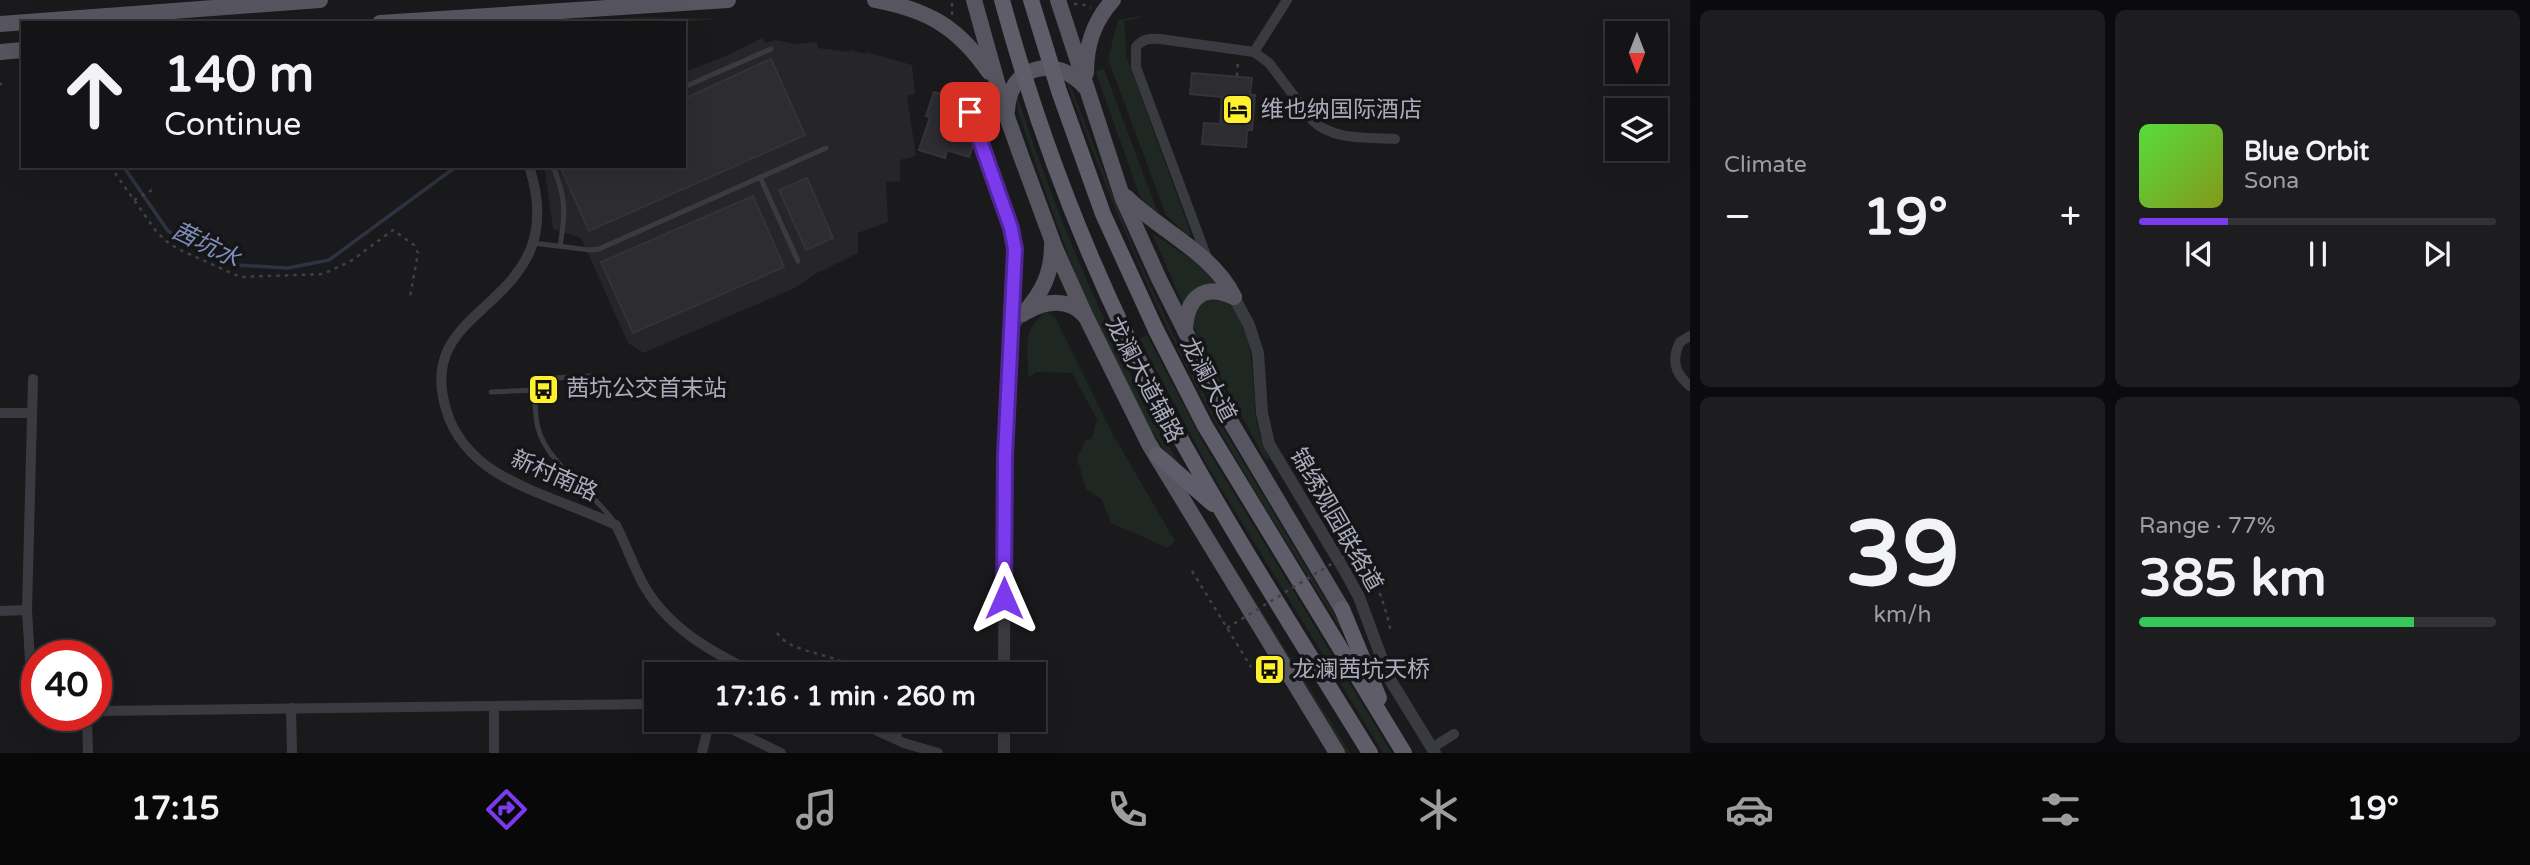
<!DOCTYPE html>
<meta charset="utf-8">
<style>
body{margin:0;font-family:"Varela Round","Noto Sans SC",sans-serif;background:#1d1c1e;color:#f1f3f6;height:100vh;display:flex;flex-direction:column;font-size:26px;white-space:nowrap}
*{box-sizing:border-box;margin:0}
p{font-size:23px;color:#9d9ea0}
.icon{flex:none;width:38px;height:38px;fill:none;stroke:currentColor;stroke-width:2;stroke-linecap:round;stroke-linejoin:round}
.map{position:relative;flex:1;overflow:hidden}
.sheet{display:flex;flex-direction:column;gap:10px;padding:10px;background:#0b0a0c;width:840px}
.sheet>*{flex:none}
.top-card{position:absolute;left:21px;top:21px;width:665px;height:147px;border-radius:0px;box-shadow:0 7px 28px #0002,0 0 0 2px #333234;background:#141315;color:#f1f3f6;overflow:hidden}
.needle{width:46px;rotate:180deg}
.fabs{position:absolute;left:1605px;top:21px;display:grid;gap:14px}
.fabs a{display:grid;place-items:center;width:63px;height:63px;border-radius:0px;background:#141315;box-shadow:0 7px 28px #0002,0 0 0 2px #333234;font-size:35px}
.speed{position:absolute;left:21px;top:640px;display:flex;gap:14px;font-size:35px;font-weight:700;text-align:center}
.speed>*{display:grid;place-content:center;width:91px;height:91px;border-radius:50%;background:#141315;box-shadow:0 7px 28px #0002,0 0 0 2px #333234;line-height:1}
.speed .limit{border:10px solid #d22;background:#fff;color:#111}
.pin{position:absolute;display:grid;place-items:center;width:60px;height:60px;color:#fff;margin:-30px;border-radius:14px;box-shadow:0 4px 10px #0006}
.me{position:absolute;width:77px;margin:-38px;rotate:0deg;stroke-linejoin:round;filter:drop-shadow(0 0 5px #0008)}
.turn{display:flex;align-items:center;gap:24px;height:147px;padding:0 28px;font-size:32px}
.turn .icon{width:91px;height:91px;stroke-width:2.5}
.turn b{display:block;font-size:49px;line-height:60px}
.big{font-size:52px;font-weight:700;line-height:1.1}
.sheet .tile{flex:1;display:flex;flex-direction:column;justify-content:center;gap:10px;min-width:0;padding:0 24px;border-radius:10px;background:#1d1c1e}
.sheet .dial{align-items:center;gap:0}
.dial b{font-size:91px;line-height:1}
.song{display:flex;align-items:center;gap:21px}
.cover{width:84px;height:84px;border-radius:10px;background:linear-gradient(135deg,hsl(110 70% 55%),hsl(70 70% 35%))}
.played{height:7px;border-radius:4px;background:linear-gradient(90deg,#7c3aed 25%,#333234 25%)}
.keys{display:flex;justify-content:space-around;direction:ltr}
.heat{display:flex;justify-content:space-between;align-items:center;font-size:38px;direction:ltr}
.charge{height:10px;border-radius:5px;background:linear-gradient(90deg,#34c759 77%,#333234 0)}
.sheet .tiles{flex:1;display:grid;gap:10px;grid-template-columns:repeat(2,1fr)}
.trip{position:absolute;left:644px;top:662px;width:402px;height:70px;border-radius:0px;background:#141315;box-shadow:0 7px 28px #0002,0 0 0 2px #333234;font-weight:700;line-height:70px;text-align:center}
.dock{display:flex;height:112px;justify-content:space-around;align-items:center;background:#080808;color:#9d9ea0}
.dock .icon{width:49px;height:49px}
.dock .selected{color:#7c3aed}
.dock b{font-size:32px;color:#f1f3f6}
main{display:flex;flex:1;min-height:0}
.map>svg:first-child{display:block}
.built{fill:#262529}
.green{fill:#1e2722}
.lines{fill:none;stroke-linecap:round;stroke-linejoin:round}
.stream{stroke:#2d3341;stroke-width:3.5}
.building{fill:#2d2c30;stroke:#343338;stroke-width:2}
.path{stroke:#404048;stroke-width:2.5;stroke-dasharray:3.5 5;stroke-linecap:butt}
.service{stroke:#3a3a41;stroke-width:5}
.minor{stroke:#3a3a41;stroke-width:10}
.tertiary{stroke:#3a3a41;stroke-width:12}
.primary{stroke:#565560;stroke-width:16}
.trunk{stroke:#5e5d69;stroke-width:16}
.path-bridge{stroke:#404048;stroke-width:2.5;stroke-dasharray:3.5 5;stroke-linecap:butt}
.trunk-bridge{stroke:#5e5d69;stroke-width:16}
.route-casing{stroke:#51269a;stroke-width:18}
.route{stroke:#7c3aed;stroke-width:12}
.labels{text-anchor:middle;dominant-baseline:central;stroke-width:7;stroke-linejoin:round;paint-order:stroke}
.poi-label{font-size:23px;fill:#aaabbc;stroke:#151417;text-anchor:start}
.street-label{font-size:23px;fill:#aaabbc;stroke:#151417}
.water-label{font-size:24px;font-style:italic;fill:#7f8fb9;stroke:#151417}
</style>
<main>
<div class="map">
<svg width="1690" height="753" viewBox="0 0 1690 753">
<rect width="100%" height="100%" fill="#1a191c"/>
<path class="built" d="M763,38L765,43L775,40L795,44L817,42L818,48L849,52L850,50L866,54V52L912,65L915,94L907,96L916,156L900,160V181L886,182L888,222L858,233V253L815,274L797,287L643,353L628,343L581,238L553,229L544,166H684V72L721,58Z"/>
<g class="green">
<path d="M1141,16V18L1124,21L1127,58L1191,234L1188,236L1166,215L1108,59L1118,20Z"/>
<path d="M644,17L723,19L663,23H553Z"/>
<path d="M1104,69L1161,221L1147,207L1139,194L1097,76L1096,71Z"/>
<path d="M1064,75L1071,87L1136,254L1173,334L1215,415L1347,635L1345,636C1286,541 1224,447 1176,346C1133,258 1098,167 1064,75Z"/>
<path d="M1016,92C1059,225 1114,352 1184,473L1182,474C1101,368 1062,238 1018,112Z"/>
<path d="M1152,233L1203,267L1219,285C1198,283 1192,292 1185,309Z"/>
<path d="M1213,297C1218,299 1225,300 1229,302C1254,321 1253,390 1256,418C1258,433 1264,447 1270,460L1264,457L1194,328L1192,319L1199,304Z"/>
<path d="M1046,312L1055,317L1112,433L1175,541L1168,548L1111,523L1102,500L1086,489L1077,458L1085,441L1092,438L1097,419L1072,373L1036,372L1028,378C1029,348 1020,331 1046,312Z"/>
<path d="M1147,335L1203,442L1392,753H1383L1208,467L1139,338Z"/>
<path d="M1187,491L1350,753H1343Z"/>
</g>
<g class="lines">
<path class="stream" d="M123,166L168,231L199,250L236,265L288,268L329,260L457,166"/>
</g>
<g class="building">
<path d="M771,59L805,135L589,231L560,166H684V99Z"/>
<path d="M1192,73L1252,78L1250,95H1255L1252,130H1247L1246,147L1202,144L1204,123L1220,124L1222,97L1190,94Z"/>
<path d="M934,92L966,102L956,131L969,135L973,146L969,157L947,150L945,158L919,150L930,117L926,116Z"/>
<path d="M807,178L833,238L806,250L779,190Z"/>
<path d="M753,196L784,267L633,333L601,262Z"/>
</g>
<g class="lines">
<g class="path">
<path d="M1074,4H1082L1091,8"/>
<path d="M952,15V1"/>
<path d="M1237,76L1238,59"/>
<path d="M0,84H2"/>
<path d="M110,166L156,231L166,241L178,249L240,277L323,274L351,261L393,230L414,245L418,253L410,297"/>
<path d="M134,200L152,190"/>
<path d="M1327,496C1355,540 1381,581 1391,633"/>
<path d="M1192,571L1251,667"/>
<path d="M777,633C792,656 840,651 859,674"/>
</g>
<g class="service">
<path d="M684,87L771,49"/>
<path d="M553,166C566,199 566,212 560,246"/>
<path d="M760,177L798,261"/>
<path d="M533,243L590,250L599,249L826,148"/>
<path d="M593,376L535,379C535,395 534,413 538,428C547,464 594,492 614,522"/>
<path d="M491,392L535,390"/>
<path d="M898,722L900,732L898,740"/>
</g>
<g class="minor">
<path d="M1254,52L1287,0"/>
<path d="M969,112L1014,239L1015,265L1013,328"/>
<path d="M529,166C539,196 542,231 526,259C495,316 422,329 446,409C453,435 472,457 494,471C531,494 576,506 616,525C625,543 632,562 641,580C665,627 711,652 757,674"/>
<path d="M1207,258L1136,67V47C1143,39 1149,38 1160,39L1254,52L1269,63L1313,121C1335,141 1367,137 1395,139"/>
<path d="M1690,336L1680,342C1671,360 1675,374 1690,386"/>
<path d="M33,379L27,610L33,711H37"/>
<path d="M0,413H32"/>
<path d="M0,611L27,610"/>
<path d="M494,706V753"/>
<path d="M291,708L292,753"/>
<path d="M96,711L656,704"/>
<path d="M87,716L88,753"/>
<path d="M711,719L781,753"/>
<path d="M851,719L904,743L938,753"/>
<path d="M1432,748L1454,734"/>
<path d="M702,753L710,719"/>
</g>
<g class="tertiary">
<path d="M1234,297L1249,325L1258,353L1262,413L1269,444L1346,573L1359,597L1389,678L1435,753"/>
<path d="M1004,674L1005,456L1012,334L1015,323L1023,314"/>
<path d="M1004,719V753"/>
</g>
<g class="primary">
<path d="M875,0C928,10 958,27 989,72"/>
<path d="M974,0L1005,111L1021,156L1055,248L1085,315L1149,444L1337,753"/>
<path d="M1058,0L1123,199L1159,279L1232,424L1342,609"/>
<path d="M380,23L728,0"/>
<path d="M0,24L320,0"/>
<path d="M0,52L23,50"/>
<path d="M1086,73C1086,44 1094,21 1113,0"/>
<path d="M1007,111C1009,64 1057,55 1085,87"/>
<path d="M1126,197C1159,230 1214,254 1234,297"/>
<path d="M1028,311C1046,301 1069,298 1084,315"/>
<path d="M1023,314C1042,293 1052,274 1052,245"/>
<path d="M1185,331C1186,299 1203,282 1234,297"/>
</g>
<g class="trunk">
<path d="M1156,330L1205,426L1404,753"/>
<path d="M1130,343C1201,485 1287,618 1370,753"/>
<path d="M1157,455L1213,504"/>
<path d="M1342,609L1379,698"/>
</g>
<path class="path-bridge" d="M1227,628L1359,547"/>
<g class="trunk-bridge">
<path d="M1002,0C1034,118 1077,233 1130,343"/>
<path d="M1031,0L1059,91L1103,214L1156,330"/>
</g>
</g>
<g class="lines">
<defs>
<path id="route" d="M970,112L1011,228L1015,249L1005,456L1004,598"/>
</defs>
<use href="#route" class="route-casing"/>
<use href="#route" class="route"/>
</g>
<defs>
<symbol id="hotel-square" viewBox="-11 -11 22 22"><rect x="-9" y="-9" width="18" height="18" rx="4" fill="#fff02e" stroke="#151417"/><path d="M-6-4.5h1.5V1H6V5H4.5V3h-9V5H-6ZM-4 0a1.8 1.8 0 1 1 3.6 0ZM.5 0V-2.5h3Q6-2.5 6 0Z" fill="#111"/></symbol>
<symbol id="bus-square" viewBox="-11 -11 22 22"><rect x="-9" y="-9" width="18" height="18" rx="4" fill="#fff02e" stroke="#151417"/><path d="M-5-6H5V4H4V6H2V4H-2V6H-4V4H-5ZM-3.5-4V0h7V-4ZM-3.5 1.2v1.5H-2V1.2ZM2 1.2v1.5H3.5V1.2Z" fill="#111"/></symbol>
</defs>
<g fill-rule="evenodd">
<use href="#hotel-square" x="1220" y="92" width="35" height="35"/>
<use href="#bus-square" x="526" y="372" width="35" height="35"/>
<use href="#bus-square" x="1252" y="652" width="35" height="35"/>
</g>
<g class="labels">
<g class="poi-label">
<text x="1261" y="110">维也纳国际酒店</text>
<text x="566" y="389">茜坑公交首末站</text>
<text x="1292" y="670">龙澜茜坑天桥</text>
</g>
<g class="street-label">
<text transform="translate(1144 380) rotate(62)">龙澜大道辅路</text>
<text transform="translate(1208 380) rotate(62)">龙澜大道</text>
<text transform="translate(554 476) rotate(24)">新村南路</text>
<text transform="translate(1336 520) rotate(60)">锦绣观园联络道</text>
</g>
<g class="water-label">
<text transform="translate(206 245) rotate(26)">茜坑水</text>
</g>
</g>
</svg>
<div class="fabs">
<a><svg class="needle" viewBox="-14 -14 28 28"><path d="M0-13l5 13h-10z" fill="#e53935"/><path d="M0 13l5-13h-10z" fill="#9d9ea0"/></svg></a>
<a><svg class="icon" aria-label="layers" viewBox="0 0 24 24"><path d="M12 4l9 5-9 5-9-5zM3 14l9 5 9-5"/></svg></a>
</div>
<div class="speed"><div class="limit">40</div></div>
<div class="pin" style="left:970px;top:112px;background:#d93025"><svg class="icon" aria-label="arrive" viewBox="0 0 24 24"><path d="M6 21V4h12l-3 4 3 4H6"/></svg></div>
<svg class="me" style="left:1004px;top:598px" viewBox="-20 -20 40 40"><path d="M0-17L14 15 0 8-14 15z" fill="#7c3aed" stroke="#fff" stroke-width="4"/></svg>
<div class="trip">17:16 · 1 min · 260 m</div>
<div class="top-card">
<div class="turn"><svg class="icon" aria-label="ahead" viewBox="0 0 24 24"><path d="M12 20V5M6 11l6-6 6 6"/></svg><div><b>140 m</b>Continue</div></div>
</div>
</div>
<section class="sheet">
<div class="tiles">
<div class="tile"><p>Climate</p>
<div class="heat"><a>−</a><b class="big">19°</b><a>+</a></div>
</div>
<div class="tile">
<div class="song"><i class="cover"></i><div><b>Blue Orbit</b><p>Sona</p></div></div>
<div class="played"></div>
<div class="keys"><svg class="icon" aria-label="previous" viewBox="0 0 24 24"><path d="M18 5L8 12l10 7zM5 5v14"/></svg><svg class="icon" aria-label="pause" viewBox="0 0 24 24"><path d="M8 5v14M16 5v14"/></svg><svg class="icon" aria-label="next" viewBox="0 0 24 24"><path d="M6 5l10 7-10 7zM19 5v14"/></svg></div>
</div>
<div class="tile dial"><b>39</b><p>km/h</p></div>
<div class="tile"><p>Range · 77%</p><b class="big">385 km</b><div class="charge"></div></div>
</div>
</section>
</main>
<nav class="dock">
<b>17:15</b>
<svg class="icon selected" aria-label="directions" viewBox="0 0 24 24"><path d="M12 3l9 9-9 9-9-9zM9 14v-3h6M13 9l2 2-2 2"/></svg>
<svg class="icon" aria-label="music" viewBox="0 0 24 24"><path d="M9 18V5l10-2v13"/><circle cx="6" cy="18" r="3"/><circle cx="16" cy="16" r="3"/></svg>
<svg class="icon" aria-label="phone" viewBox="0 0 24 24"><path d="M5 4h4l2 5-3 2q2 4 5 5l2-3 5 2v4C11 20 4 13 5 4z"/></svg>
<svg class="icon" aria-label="climate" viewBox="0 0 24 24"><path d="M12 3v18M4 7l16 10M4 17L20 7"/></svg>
<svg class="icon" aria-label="car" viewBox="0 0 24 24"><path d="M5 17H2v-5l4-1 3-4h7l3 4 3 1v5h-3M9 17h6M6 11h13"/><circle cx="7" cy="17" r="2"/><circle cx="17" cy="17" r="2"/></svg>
<svg class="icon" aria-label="filters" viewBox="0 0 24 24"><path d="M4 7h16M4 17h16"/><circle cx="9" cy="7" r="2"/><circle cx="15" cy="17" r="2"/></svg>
<b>19°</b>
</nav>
